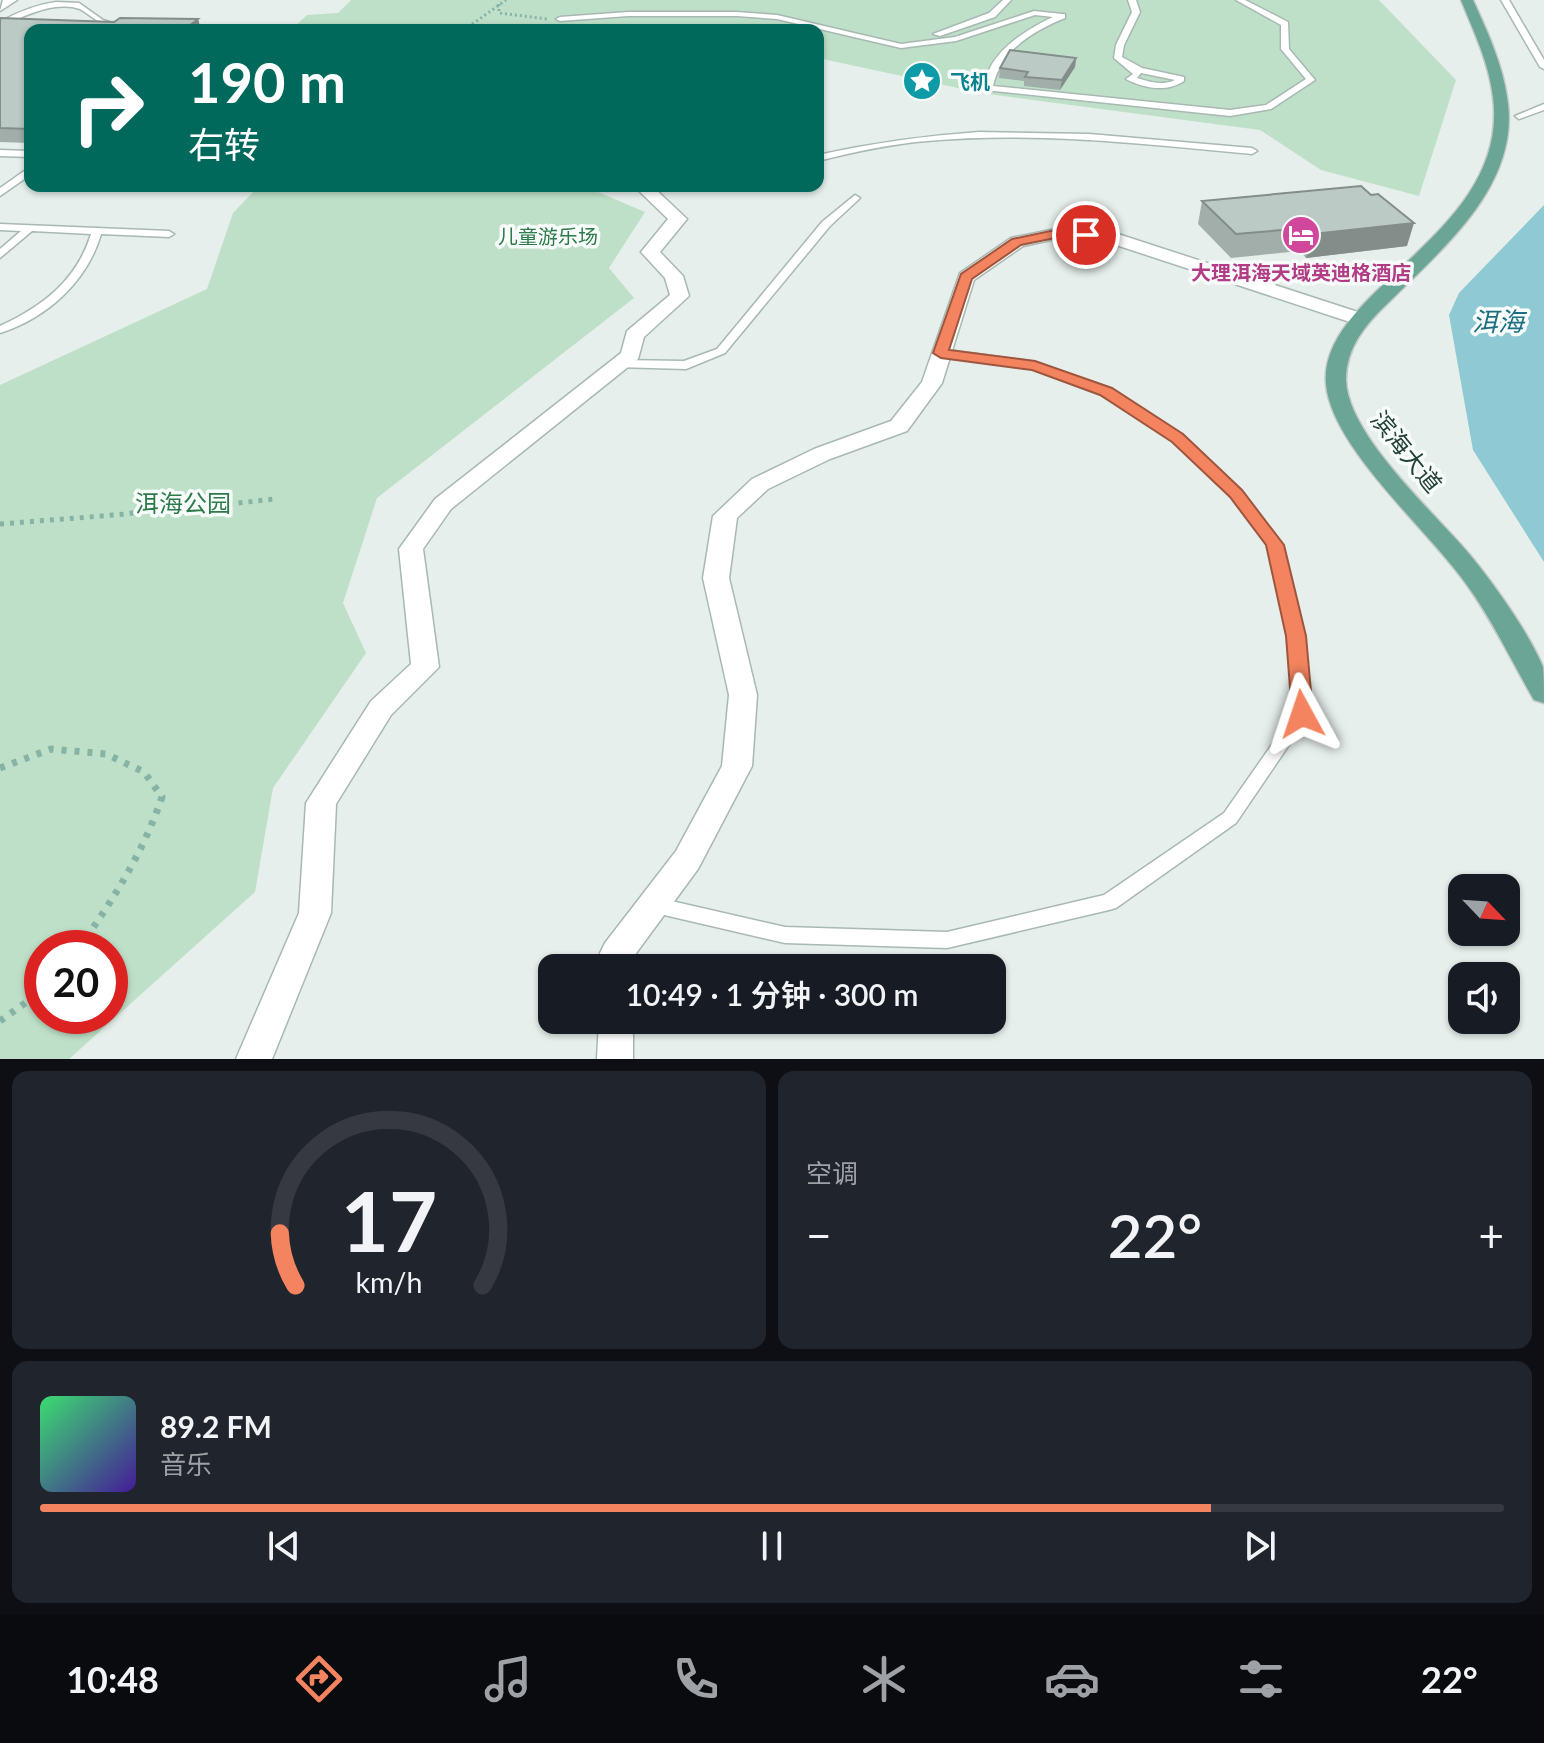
<!DOCTYPE html>
<html lang="zh">
<meta charset="utf-8">
<style>
body{margin:0;font-family:Lato,"Noto Sans SC",sans-serif;background:#20242c;color:#f1f3f6;height:100vh;display:flex;flex-direction:column;font-size:30px;white-space:nowrap}
*{box-sizing:border-box;margin:0}
p{font-size:26px;color:#9ea1a6}
.icon{flex:none;width:44px;height:44px;fill:none;stroke:currentColor;stroke-width:2;stroke-linecap:round;stroke-linejoin:round}
.map{position:relative;height:1059px;overflow:hidden}
.side{display:flex;flex-direction:column;gap:12px;padding:12px;background:#0d0f14;flex:1}
.side>*{flex:none}
.banner{position:absolute;left:24px;top:24px;width:800px;height:168px;border-radius:16px;box-shadow:0 2px 6px #0004;background:#00695c;color:#fff;overflow:hidden}
.needle{width:52px;rotate:115deg}
.fabs{position:absolute;left:1448px;top:874px;display:grid;gap:16px}
.fabs a{display:grid;place-items:center;width:72px;height:72px;border-radius:16px;background:#171b24;box-shadow:0 2px 6px #0004;font-size:40px}
.speed{position:absolute;left:24px;top:930px;display:flex;gap:16px;font-size:40px;font-weight:700;text-align:center}
.speed>*{display:grid;place-content:center;width:104px;height:104px;border-radius:50%;background:#171b24;box-shadow:0 2px 6px #0004;line-height:1}
.speed .limit{border:12px solid #d22;background:#fff;color:#111}
.pin{position:absolute;display:grid;place-items:center;width:68px;height:68px;color:#fff;margin:-34px;border:4px solid #fff;border-radius:50%;box-shadow:0 2px 8px #0007}
.me{position:absolute;width:88px;margin:-44px;rotate:355deg;stroke-linejoin:round;filter:drop-shadow(0 0 6px #0008)}
.turn{display:flex;align-items:center;gap:28px;height:168px;padding:0 32px;font-size:36px}
.turn .icon{width:104px;height:104px;stroke-width:2.5}
.turn b{display:block;font-size:56px;line-height:68px}
.big{font-size:60px;font-weight:600;line-height:1.1}
.side .tile{flex:1;display:flex;flex-direction:column;justify-content:center;gap:12px;min-width:0;padding:0 28px;border-radius:16px;background:#20242c}
.side .dial{align-items:center;gap:0}
.dial svg{height:208px;overflow:visible;fill:none;stroke:#363941;stroke-width:7;stroke-linecap:round;text-anchor:middle}
.dial text{fill:#f1f3f6;stroke:none}
.song{display:flex;align-items:center;gap:24px}
.cover{width:96px;height:96px;border-radius:12px;background:linear-gradient(135deg,hsl(140 70% 55%),hsl(260 70% 35%))}
.played{height:8px;border-radius:4px;background:linear-gradient(90deg,#f4845f 80%,#363941 80%)}
.keys{display:flex;justify-content:space-around;direction:ltr}
.heat{display:flex;justify-content:space-between;align-items:center;font-size:44px;direction:ltr}
.side .tiles{flex:1;display:grid;gap:12px;grid-template-columns:1fr 1fr}
.tile:last-child{grid-column:span 2}
.trip{position:absolute;left:538px;top:954px;width:468px;height:80px;border-radius:16px;background:#171b24;box-shadow:0 2px 6px #0004;font-weight:600;line-height:80px;text-align:center}
.menu{display:flex;height:128px;justify-content:space-around;align-items:center;background:#090b0e;color:#9ea1a6}
.menu .icon{width:56px;height:56px}
.menu .active{color:#f4845f}
.menu b{font-size:36px;color:#f1f3f6}
.map>svg:first-child{display:block}
.green{fill:#bfe0c8;fill-rule:evenodd}
.water{fill:#8ec9d4}
.lines{fill:none;stroke-linecap:round;stroke-linejoin:round}
.service-casing{stroke:#a8b8b2;stroke-width:3}
.minor-casing{stroke:#a8b8b2;stroke-width:3}
.primary-casing{stroke:#c2cac8;stroke-width:3}
.path-far2{stroke:#86b3a5;stroke-width:3;stroke-dasharray:2 3;stroke-linecap:butt}
.path-far1{stroke:#86b3a5;stroke-width:5;stroke-dasharray:4 6;stroke-linecap:butt}
.path{stroke:#86b3a5;stroke-width:7;stroke-dasharray:5 8;stroke-linecap:butt}
.service{fill:#fff;fill-rule:evenodd}
.minor{fill:#fff;fill-rule:evenodd}
.primary{fill:#6aa596;fill-rule:evenodd}
.wall{fill:#a1aea9}
.shaded-wall{fill:#838d89}
.building{fill:#bbcac4;stroke:#838d89;stroke-width:2}
.route{fill:#f4845f;stroke:#9f563e;stroke-width:2}
.labels{text-anchor:middle;dominant-baseline:central;stroke-width:7;stroke-linejoin:round;paint-order:stroke}
.far-culture-label{font-size:20px;font-weight:bold;fill:#0d838f;stroke:#f7fbf9;text-anchor:start}
.far-park-label{font-size:20px;fill:#2d7a4b;stroke:#f7fbf9}
.far-hotel-label{font-size:20px;font-weight:bold;fill:#b23c85;stroke:#f7fbf9}
.street-label{font-size:24px;fill:#24423a;stroke:#f7fbf9}
.park-label{font-size:24px;fill:#2d7a4b;stroke:#f7fbf9}
.water-label{font-size:26px;font-style:italic;fill:#1c6f80;stroke:#f7fbf9}
</style>
<div class="map">
<svg width="1544" height="1059" viewBox="0 0 1544 1059">
<rect width="100%" height="100%" fill="#e6efeb"/>
<g class="green">
<path d="M351,0H1379L1456,80L1419,196L1321,170L1260,130L981,93L818,58V30H291L307,15L338,13Z"/>
<path d="M259,186H584L645,212L609,268L634,298L377,498L343,603L366,653L273,788L255,892L69,1059H0V385L207,289L233,213ZM110,948V1016H42V948Z"/>
</g>
<path class="water" d="M1544,205V562L1473,450L1449,315L1459,293Z"/>
<g class="lines">
<defs>
<g id="service">
<path d="M1003,0H1011L995,17L940,36L933,34L989,13Z"/>
<path d="M1128,0H1136L1140,12L1124,45L1122,57L1142,68L1184,77V81C1166,93 1143,88 1126,79L1133,74L1114,58L1116,45L1132,12ZM1141,73L1175,80C1162,86 1150,82 1137,78Z"/>
<path d="M1236,0H1245L1288,22L1289,49L1315,80L1271,109L1230,116L985,90C984,55 1025,30 1053,17L1035,15L956,41L901,48L777,19L737,16H628L560,21L556,19L560,17L628,12H737L777,15L901,44L955,37L1034,11L1062,14H1065V18C1033,31 1001,50 993,86L1230,110L1266,105L1306,79L1281,49V25Z"/>
<path d="M1501,0H1509L1544,60V69L1540,67Z"/>
<path d="M56,2L79,3L103,20L118,25L114,27C99,24 93,17 80,9C54,0 22,17 0,27V22C18,12 35,5 56,2Z"/>
<path d="M182,26L214,27L218,29L179,30V26Z"/>
<path d="M1544,104V110L1519,119L1515,116Z"/>
<path d="M979,132L1089,134L1252,148L1257,151L1252,154C1144,144 1035,131 927,141C890,144 854,152 818,161V155C872,143 924,136 979,132Z"/>
<path d="M0,150L30,151V157L0,156Z"/>
<path d="M30,167V175L0,196V188Z"/>
<path d="M657,186H674L648,194L643,191Z"/>
<path d="M855,195L860,198L858,200L830,226L725,353L686,369L616,367L614,364L620,360L684,361L717,349L822,222Z"/>
<path d="M0,224L169,231L174,234L169,237L101,234C87,282 47,318 0,333V326C43,306 77,280 91,234L32,231L0,258V249L21,231L0,230Z"/>
<path d="M941,349L1035,362L1110,389L1183,435L1241,491L1282,545L1304,636L1310,714L1236,823L1116,908L1109,910L947,948L785,943L647,911L645,905L647,899L654,897L785,927L947,932L1104,895L1224,813L1294,713L1288,636L1268,546L1231,497L1173,441L1102,395L1033,369L937,355V351Z"/>
</g>
<g id="minor">
<path d="M3,0H17L0,11Z"/>
<path d="M634,186H652L687,219L660,252L683,276L689,296L644,337L638,359L451,509L423,549L439,667L391,715L336,804L331,913L272,1059H236L299,913L306,803L371,701L411,664L399,549L435,499L621,353L627,331L670,295L665,278L641,252L668,219Z"/>
<path d="M1060,228L1118,234L1367,315L1370,319L1367,323H1353L1110,243L1060,238L1023,246L974,280L942,383L907,431L830,459L768,489L737,518L729,578L757,695L752,766L698,869L634,956V968H600V953L605,943L676,851L722,766L729,695L703,578L713,516L752,479L814,449L891,421L922,382L960,273L1011,238Z"/>
<path d="M599,1020H633V1059H597Z"/>
</g>
<path id="primary" d="M1461,0H1473C1487,31 1502,63 1507,97C1522,184 1443,248 1388,303C1366,324 1346,347 1346,380C1347,435 1436,514 1470,555C1494,584 1529,633 1543,667C1544,677 1544,692 1544,703L1534,700C1512,662 1493,621 1467,585C1430,532 1331,447 1326,384C1318,289 1511,234 1493,97C1489,63 1474,32 1461,0Z"/>
</defs>
<use href="#service" class="service-casing"/>
<use href="#minor" class="minor-casing"/>
<use href="#primary" class="primary-casing"/>
<g class="path-far2">
<path d="M499,4V13L547,19"/>
<path d="M464,30L506,0"/>
</g>
<path class="path-far1" d="M0,524L127,514L175,505L203,507L274,499"/>
<g class="path">
<path d="M0,768L51,749L106,754L144,772L162,797C143,853 113,900 79,948"/>
<path d="M0,1021L42,991"/>
</g>
<use href="#service" class="service"/>
<use href="#minor" class="minor"/>
<use href="#primary" class="primary"/>
</g>
<g class="wall">
<path d="M0,18L114,22L198,19L201,30H30V143L0,142Z"/>
<path d="M1076,58L1075,67L1060,90L1024,86V81L999,78L1000,68Z"/>
<path d="M1202,201L1407,246L1306,258L1300,251L1231,258L1198,224Z"/>
</g>
<g class="shaded-wall">
<path d="M198,19L201,30H184Z"/>
<path d="M1076,58L1075,67L1060,90L1062,80Z"/>
<path d="M1414,223L1407,246L1306,258L1313,234Z"/>
</g>
<g class="building">
<path d="M0,18L114,22L120,18L198,19L184,30H30V129L0,128Z"/>
<path d="M1010,50L1076,58L1062,80L1025,77L1028,72L1000,68Z"/>
<path d="M1361,186L1371,195L1378,194L1414,223L1313,234L1306,228L1236,234L1202,201Z"/>
</g>
<path class="route" d="M1060,229L1086,231L1092,235L1086,239L1060,237L1021,245L972,279L949,350L1035,361L1112,388L1183,434L1242,490L1284,545L1306,636L1313,714L1310,719H1295L1292,714L1286,636L1266,545L1230,497L1172,442L1100,395L1032,370L941,358L933,353L961,274L1012,239Z"/>
<defs>
<symbol id="sight-disc" viewBox="-11 -11 22 22"><circle r="9.5" fill="#0f9aa8" stroke="#f7fbf9"/><path d="M0-6L1.8-2.2L6-1.7L2.9 1.2L3.7 5.4L0 3.3L-3.7 5.4L-2.9 1.2L-6-1.7L-1.8-2.2Z" fill="#fff"/></symbol>
<symbol id="hotel-disc" viewBox="-11 -11 22 22"><circle r="9.5" fill="#d1479c" stroke="#f7fbf9"/><path d="M-6-4.5h1.5V1H6V5H4.5V3h-9V5H-6ZM-4 0a1.8 1.8 0 1 1 3.6 0ZM.5 0V-2.5h3Q6-2.5 6 0Z" fill="#fff"/></symbol>
</defs>
<g fill-rule="evenodd">
<use href="#sight-disc" x="900" y="59" width="44" height="44"/>
<use href="#hotel-disc" x="1279" y="213" width="44" height="44"/>
</g>
<g class="labels">
<g class="far-culture-label">
<text x="950" y="81">飞机</text>
</g>
<g class="far-park-label">
<text x="548" y="236">儿童游乐场</text>
</g>
<g class="far-hotel-label">
<text x="1301" y="272">大理洱海天域英迪格酒店</text>
</g>
<g class="street-label">
<text transform="translate(1407 451) rotate(51)">滨海大道</text>
</g>
<g class="park-label">
<text x="183" y="502">洱海公园</text>
</g>
<g class="water-label">
<text x="1498" y="321">洱海</text>
</g>
</g>
</svg>
<div class="fabs">
<a><svg class="needle" viewBox="-14 -14 28 28"><path d="M0-13l5 13h-10z" fill="#e53935"/><path d="M0 13l5-13h-10z" fill="#9ea1a6"/></svg></a>
<a><svg class="icon" aria-label="sound" viewBox="0 0 24 24"><path d="M4 9h4l5-4v14l-5-4H4zM17 9q2 3 0 6"/></svg></a>
</div>
<div class="speed"><div class="limit">20</div></div>
<div class="pin" style="left:1086px;top:235px;background:#d93025"><svg class="icon" aria-label="arrive" viewBox="0 0 24 24"><path d="M6 21V4h12l-3 4 3 4H6"/></svg></div>
<svg class="me" style="left:1302px;top:714px" viewBox="-20 -20 40 40"><path d="M0-17L14 15 0 8-14 15z" fill="#f4845f" stroke="#fff" stroke-width="4"/></svg>
<div class="trip">10:49 · 1 分钟 · 300 m</div>
<div class="banner">
<div class="turn"><svg class="icon" aria-label="right" viewBox="0 0 24 24"><path d="M7 20v-9h11M14 6l5 5-5 5"/></svg><div><b>190 m</b>右转</div></div>
</div>
</div>
<section class="side">
<div class="tiles">
<div class="tile dial"><svg viewBox="0 0 100 80">
<path d="M14 69A42 42 0 1 1 86 69"/>
<path d="M14 69A42 42 0 0 1 8 49" stroke="#f4845f"/>
<text x="50" y="56" font-size="32" font-weight="700">17</text>
<text x="50" y="72" font-size="11">km/h</text>
</svg></div>
<div class="tile"><p>空调</p>
<div class="heat"><a>−</a><b class="big">22°</b><a>+</a></div>
</div>
<div class="tile">
<div class="song"><i class="cover"></i><div><b>89.2 FM</b><p>音乐</p></div></div>
<div class="played"></div>
<div class="keys"><svg class="icon" aria-label="previous" viewBox="0 0 24 24"><path d="M18 5L8 12l10 7zM5 5v14"/></svg><svg class="icon" aria-label="pause" viewBox="0 0 24 24"><path d="M8 5v14M16 5v14"/></svg><svg class="icon" aria-label="next" viewBox="0 0 24 24"><path d="M6 5l10 7-10 7zM19 5v14"/></svg></div>
</div>
</div>
</section>
<nav class="menu">
<b>10:48</b>
<svg class="icon active" aria-label="directions" viewBox="0 0 24 24"><path d="M12 3l9 9-9 9-9-9zM9 14v-3h6M13 9l2 2-2 2"/></svg>
<svg class="icon" aria-label="music" viewBox="0 0 24 24"><path d="M9 18V5l10-2v13"/><circle cx="6" cy="18" r="3"/><circle cx="16" cy="16" r="3"/></svg>
<svg class="icon" aria-label="phone" viewBox="0 0 24 24"><path d="M5 4h4l2 5-3 2q2 4 5 5l2-3 5 2v4C11 20 4 13 5 4z"/></svg>
<svg class="icon" aria-label="climate" viewBox="0 0 24 24"><path d="M12 3v18M4 7l16 10M4 17L20 7"/></svg>
<svg class="icon" aria-label="car" viewBox="0 0 24 24"><path d="M5 17H2v-5l4-1 3-4h7l3 4 3 1v5h-3M9 17h6M6 11h13"/><circle cx="7" cy="17" r="2"/><circle cx="17" cy="17" r="2"/></svg>
<svg class="icon" aria-label="filters" viewBox="0 0 24 24"><path d="M4 7h16M4 17h16"/><circle cx="9" cy="7" r="2"/><circle cx="15" cy="17" r="2"/></svg>
<b>22°</b>
</nav>
